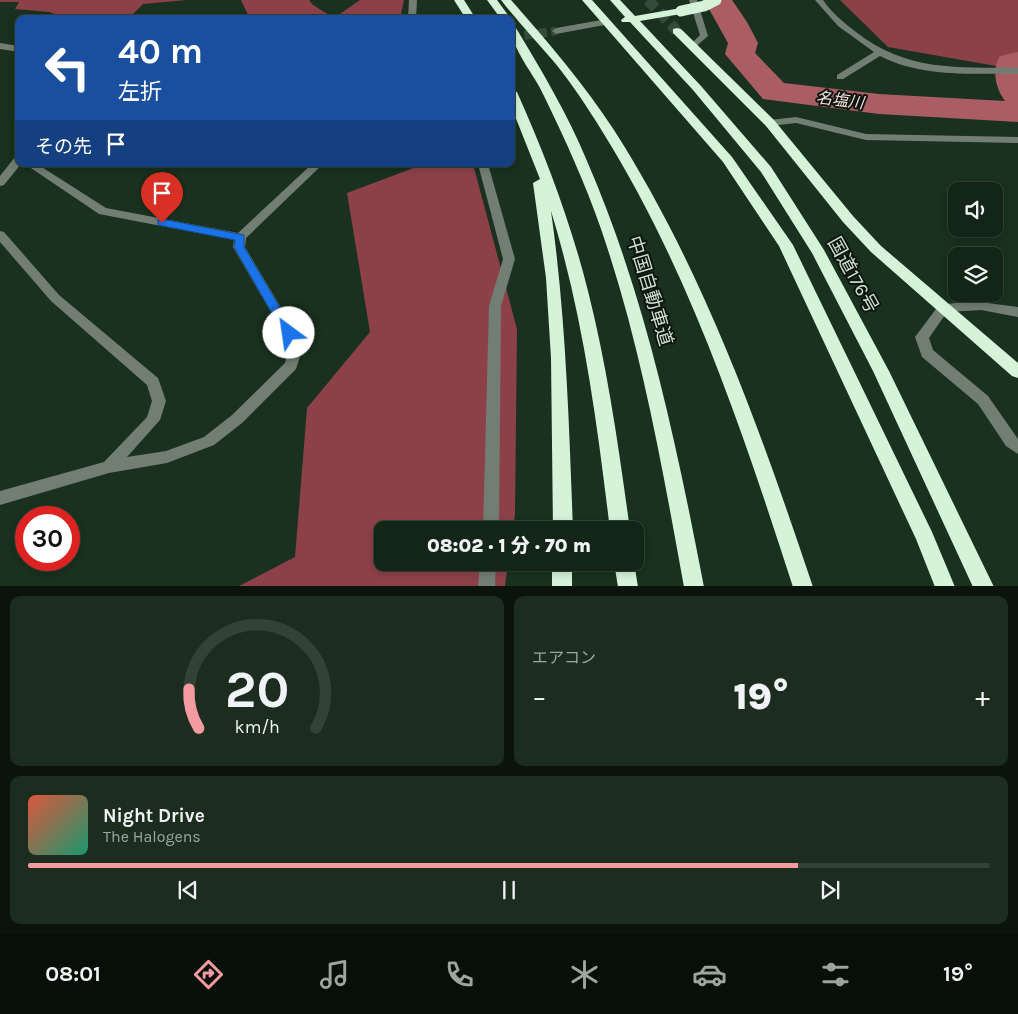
<!DOCTYPE html>
<html lang="ja">
<meta charset="utf-8">
<style>
body{margin:0;font-family:Karla,"Noto Sans JP",sans-serif;background:#1c2d1f;color:#f1f3f6;height:100vh;display:flex;flex-direction:column;font-size:19px;white-space:nowrap}
*{box-sizing:border-box;margin:0}
p{font-size:16px;color:#9da5a1}
.icon{flex:none;width:28px;height:28px;fill:none;stroke:currentColor;stroke-width:2;stroke-linecap:round;stroke-linejoin:round}
.map{position:relative;height:586px;overflow:hidden}
.sheet{display:flex;flex-direction:column;gap:10px;padding:10px;background:#0a140c;flex:1}
.sheet>*{flex:none}
.hud{position:absolute;left:15px;top:15px;width:500px;height:152px;border-radius:10px;box-shadow:0 2px 8px #0003,0 0 0 1px #324235;background:#1a4fa0;color:#fff;overflow:hidden}
.controls{position:absolute;left:948px;top:182px;display:grid;gap:10px}
.controls a{display:grid;place-items:center;width:55px;height:55px;border-radius:10px;background:#132516;box-shadow:0 2px 8px #0003,0 0 0 1px #324235;font-size:25px}
.speed{position:absolute;left:15px;top:506px;display:flex;gap:10px;font-size:25px;font-weight:700;text-align:center}
.speed>*{display:grid;place-content:center;width:65px;height:65px;border-radius:50%;background:#132516;box-shadow:0 2px 8px #0003,0 0 0 1px #324235;line-height:1}
.speed .limit{border:8px solid #d22;background:#fff;color:#111}
.pin{position:absolute;display:grid;place-items:center;width:42px;height:42px;color:#fff;margin:-51px -21px;border-radius:50% 50% 50% 0;rotate:-45deg;box-shadow:0 0 5px #0007}
.pin .icon{rotate:45deg}
.me{position:absolute;width:55px;margin:-28px;rotate:329deg;stroke-linejoin:round;filter:drop-shadow(0 0 4px #0008)}
.turn{display:flex;align-items:center;gap:18px;height:105px;padding:0 20px;font-size:22px}
.turn .icon{width:65px;height:65px;stroke-width:2.5}
.turn b{display:block;font-size:35px;line-height:42px}
.then{display:flex;align-items:center;height:48px;padding:0 20px;background:#0003;gap:10px;font-size:19px}
.big{font-size:38px;font-weight:800;line-height:1.1}
.sheet .card{flex:1;display:flex;flex-direction:column;justify-content:center;gap:8px;min-width:0;padding:0 18px;border-radius:10px;background:#1c2d1f}
.sheet .dial{align-items:center;gap:0}
.dial svg{height:130px;overflow:visible;fill:none;stroke:#324235;stroke-width:7;stroke-linecap:round;text-anchor:middle}
.dial text{fill:#f1f3f6;stroke:none}
.song{display:flex;align-items:center;gap:15px}
.cover{width:60px;height:60px;border-radius:8px;background:linear-gradient(135deg,hsl(10 70% 55%),hsl(160 70% 35%))}
.played{height:5px;border-radius:2px;background:linear-gradient(90deg,#f49aa1 80%,#324235 80%)}
.keys{display:flex;justify-content:space-around;direction:ltr}
.heat{display:flex;justify-content:space-between;align-items:center;font-size:28px;direction:ltr}
.sheet .tiles{flex:1;display:grid;gap:10px;grid-template-columns:1fr 1fr}
.card:last-child{grid-column:span 2}
.trip{position:absolute;left:374px;top:521px;width:270px;height:50px;border-radius:10px;background:#132516;box-shadow:0 2px 8px #0003,0 0 0 1px #324235;font-weight:800;line-height:50px;text-align:center}
.tabs{display:flex;height:80px;justify-content:space-around;align-items:center;background:#080f09;color:#9da5a1}
.tabs .icon{width:35px;height:35px}
.tabs .selected{color:#f49aa1}
.tabs b{font-size:22px;color:#f1f3f6}
.map>svg:first-child{display:block}
.forest{fill:#8c4149}
.lines{fill:none;stroke-linecap:round;stroke-linejoin:round}
.river{fill:#ab5d64;fill-rule:evenodd}
.minor-tunnel{stroke:#344b39;stroke-width:9;stroke-dasharray:9 4.5;stroke-linecap:butt}
.highway-tunnel{stroke:#344b39;stroke-width:11;stroke-dasharray:11 5.5;stroke-linecap:butt}
.minor{fill:#727e74;fill-rule:evenodd}
.highway{fill:#d4f3d9;fill-rule:evenodd}
.highway-bridge{stroke:#d4f3d9;stroke-width:11}
.route{fill:#1a73e8;stroke:#114b97}
.labels{text-anchor:middle;dominant-baseline:central;stroke-width:4;stroke-linejoin:round;paint-order:stroke}
.far-water-label{font-size:16px;font-style:italic;fill:#f4dcdd;stroke:#0c160e}
.street-label{font-size:19px;fill:#d0dfd3;stroke:#0c160e}
</style>
<div class="map">
<svg width="1018" height="587" viewBox="0 0 1018 587">
<rect width="100%" height="100%" fill="#19311e"/>
<g class="forest">
<path d="M0,0H187L143,4L133,14L98,19H69L49,12L15,9L19,2H0Z"/>
<path d="M241,0H309L313,5L334,18L360,0H404L400,19H250Z"/>
<path d="M840,0H1018V58L996,66L888,47Z"/>
<path d="M424,164H473L517,329L515,514L513,530H382V562L508,563L505,586L237,587L295,557L307,408L370,332L347,193Z"/>
</g>
<g class="lines">
<path class="river" d="M704,0H732L747,22L758,43L755,53L784,83L879,94L1005,101C996,89 991,70 1000,56L1018,52V122L879,114L763,99L725,54L728,43Z"/>
<path class="minor-tunnel" d="M511,37L556,31"/>
<path class="highway-tunnel" d="M648,0L677,31"/>
<g class="minor">
<path d="M409,0H417L416,19H408Z"/>
<path d="M689,0H697L708,36L693,49L689,46L700,35Z"/>
<path d="M815,0H823C832,13 844,23 856,32C907,72 957,67 1018,68V74C972,73 923,78 880,56L843,79H837V75L874,52L838,26Z"/>
<path d="M607,19L611,22L610,24L556,34L552,31L556,28Z"/>
<path d="M0,43L19,46V52L0,49Z"/>
<path d="M796,117L866,134L1018,137V143L866,140L796,123L770,126L765,123L770,120Z"/>
<path d="M19,156V164H21L4,185L0,186V176L15,157Z"/>
<path d="M25,164H37L106,208L238,233L312,164H323L246,238L245,247L296,333L302,350L296,369L242,423L214,445L167,463L109,473L0,505V491L104,462L147,417L152,401L147,385L51,301L0,242V231L4,232L59,295L158,378L166,401L160,420L127,457L166,451L204,437L232,415L285,363L288,350L283,333L233,247L234,240L99,214Z"/>
<path d="M478,164H488L515,259L501,306L499,530H483L489,306L503,259Z"/>
<path d="M972,301L1018,307V317L981,310L947,312L929,338L933,350L988,396L1018,439V454L1006,446L978,404L922,357L915,337L939,305Z"/>
<path d="M480,562H496L495,587H478Z"/>
</g>
<g class="highway">
<path d="M454,0H464L476,19H466Z"/>
<path d="M487,0H497L511,19H501Z"/>
<path d="M501,0H511C548,42 584,84 614,130C704,271 760,429 813,587H793C742,430 690,272 602,131C588,108 572,84 555,63C537,42 518,22 501,0Z"/>
<path d="M582,0H592L732,157L793,245L932,532L955,587H935L916,539L779,246L723,162Z"/>
<path d="M610,0H620L635,16L681,8L686,11L681,14L640,21L701,86L771,167L824,250L889,371L994,587H973L873,371L812,253L761,172L693,90L630,22H622L621,20L625,17Z"/>
<path d="M511,25L516,28C542,71 568,115 587,161C646,297 676,442 704,587H684C662,466 641,345 601,229C585,183 565,139 544,96C534,73 511,50 511,25Z"/>
<path d="M677,28L681,29L774,120L853,216L881,246L1018,363V378L1012,376L871,252L843,222L766,126L673,33V29Z"/>
<path d="M511,89L517,92C546,157 571,223 588,291C608,370 619,450 630,530H610C597,422 583,315 551,211C566,317 569,423 573,530H553L551,358L546,278L533,183L540,179L511,106Z"/>
<rect x="552" y="562" width="20" height="25"/>
<path d="M614,562H634L638,587H618Z"/>
</g>
<path class="highway-bridge" d="M681,11L704,6L716,0"/>
</g>
<path class="route" d="M162,219L244,235V247L295,333L294,336H285L234,247L235,240L158,225V220Z"/>
<g class="labels">
<g class="far-water-label">
<text transform="translate(840 100) rotate(7)">名塩川</text>
</g>
<g class="street-label">
<text transform="translate(853 275) rotate(61)">国道176号</text>
<text transform="translate(650 291) rotate(73)">中国自動車道</text>
</g>
</g>
</svg>
<div class="controls">
<a><svg class="icon" aria-label="sound" viewBox="0 0 24 24"><path d="M4 9h4l5-4v14l-5-4H4zM17 9q2 3 0 6"/></svg></a>
<a><svg class="icon" aria-label="layers" viewBox="0 0 24 24"><path d="M12 4l9 5-9 5-9-5zM3 14l9 5 9-5"/></svg></a>
</div>
<div class="speed"><div class="limit">30</div></div>
<div class="pin" style="left:162px;top:223px;background:#d93025"><svg class="icon" aria-label="arrive" viewBox="0 0 24 24"><path d="M6 21V4h12l-3 4 3 4H6"/></svg></div>
<svg class="me" style="left:289px;top:333px" viewBox="-20 -20 40 40"><circle r="19" fill="#fff"/><path d="M0-13L10 11 0 6-10 11z" fill="#1a73e8"/></svg>
<div class="trip">08:02 · 1 分 · 70 m</div>
<div class="hud">
<div class="turn"><svg class="icon" aria-label="left" viewBox="0 0 24 24"><path d="M17 20v-9H6M10 6l-5 5 5 5"/></svg><div><b>40 m</b>左折</div></div>
<div class="then">その先<svg class="icon" aria-label="arrive" viewBox="0 0 24 24"><path d="M6 21V4h12l-3 4 3 4H6"/></svg></div>
</div>
</div>
<section class="sheet">
<div class="tiles">
<div class="card dial"><svg viewBox="0 0 100 80">
<path d="M14 69A42 42 0 1 1 86 69"/>
<path d="M14 69A42 42 0 0 1 8 45" stroke="#f49aa1"/>
<text x="50" y="56" font-size="32" font-weight="700">20</text>
<text x="50" y="72" font-size="11">km/h</text>
</svg></div>
<div class="card"><p>エアコン</p>
<div class="heat"><a>−</a><b class="big">19°</b><a>+</a></div>
</div>
<div class="card">
<div class="song"><i class="cover"></i><div><b>Night Drive</b><p>The Halogens</p></div></div>
<div class="played"></div>
<div class="keys"><svg class="icon" aria-label="previous" viewBox="0 0 24 24"><path d="M18 5L8 12l10 7zM5 5v14"/></svg><svg class="icon" aria-label="pause" viewBox="0 0 24 24"><path d="M8 5v14M16 5v14"/></svg><svg class="icon" aria-label="next" viewBox="0 0 24 24"><path d="M6 5l10 7-10 7zM19 5v14"/></svg></div>
</div>
</div>
</section>
<nav class="tabs">
<b>08:01</b>
<svg class="icon selected" aria-label="directions" viewBox="0 0 24 24"><path d="M12 3l9 9-9 9-9-9zM9 14v-3h6M13 9l2 2-2 2"/></svg>
<svg class="icon" aria-label="music" viewBox="0 0 24 24"><path d="M9 18V5l10-2v13"/><circle cx="6" cy="18" r="3"/><circle cx="16" cy="16" r="3"/></svg>
<svg class="icon" aria-label="phone" viewBox="0 0 24 24"><path d="M5 4h4l2 5-3 2q2 4 5 5l2-3 5 2v4C11 20 4 13 5 4z"/></svg>
<svg class="icon" aria-label="climate" viewBox="0 0 24 24"><path d="M12 3v18M4 7l16 10M4 17L20 7"/></svg>
<svg class="icon" aria-label="car" viewBox="0 0 24 24"><path d="M5 17H2v-5l4-1 3-4h7l3 4 3 1v5h-3M9 17h6M6 11h13"/><circle cx="7" cy="17" r="2"/><circle cx="17" cy="17" r="2"/></svg>
<svg class="icon" aria-label="filters" viewBox="0 0 24 24"><path d="M4 7h16M4 17h16"/><circle cx="9" cy="7" r="2"/><circle cx="15" cy="17" r="2"/></svg>
<b>19°</b>
</nav>
